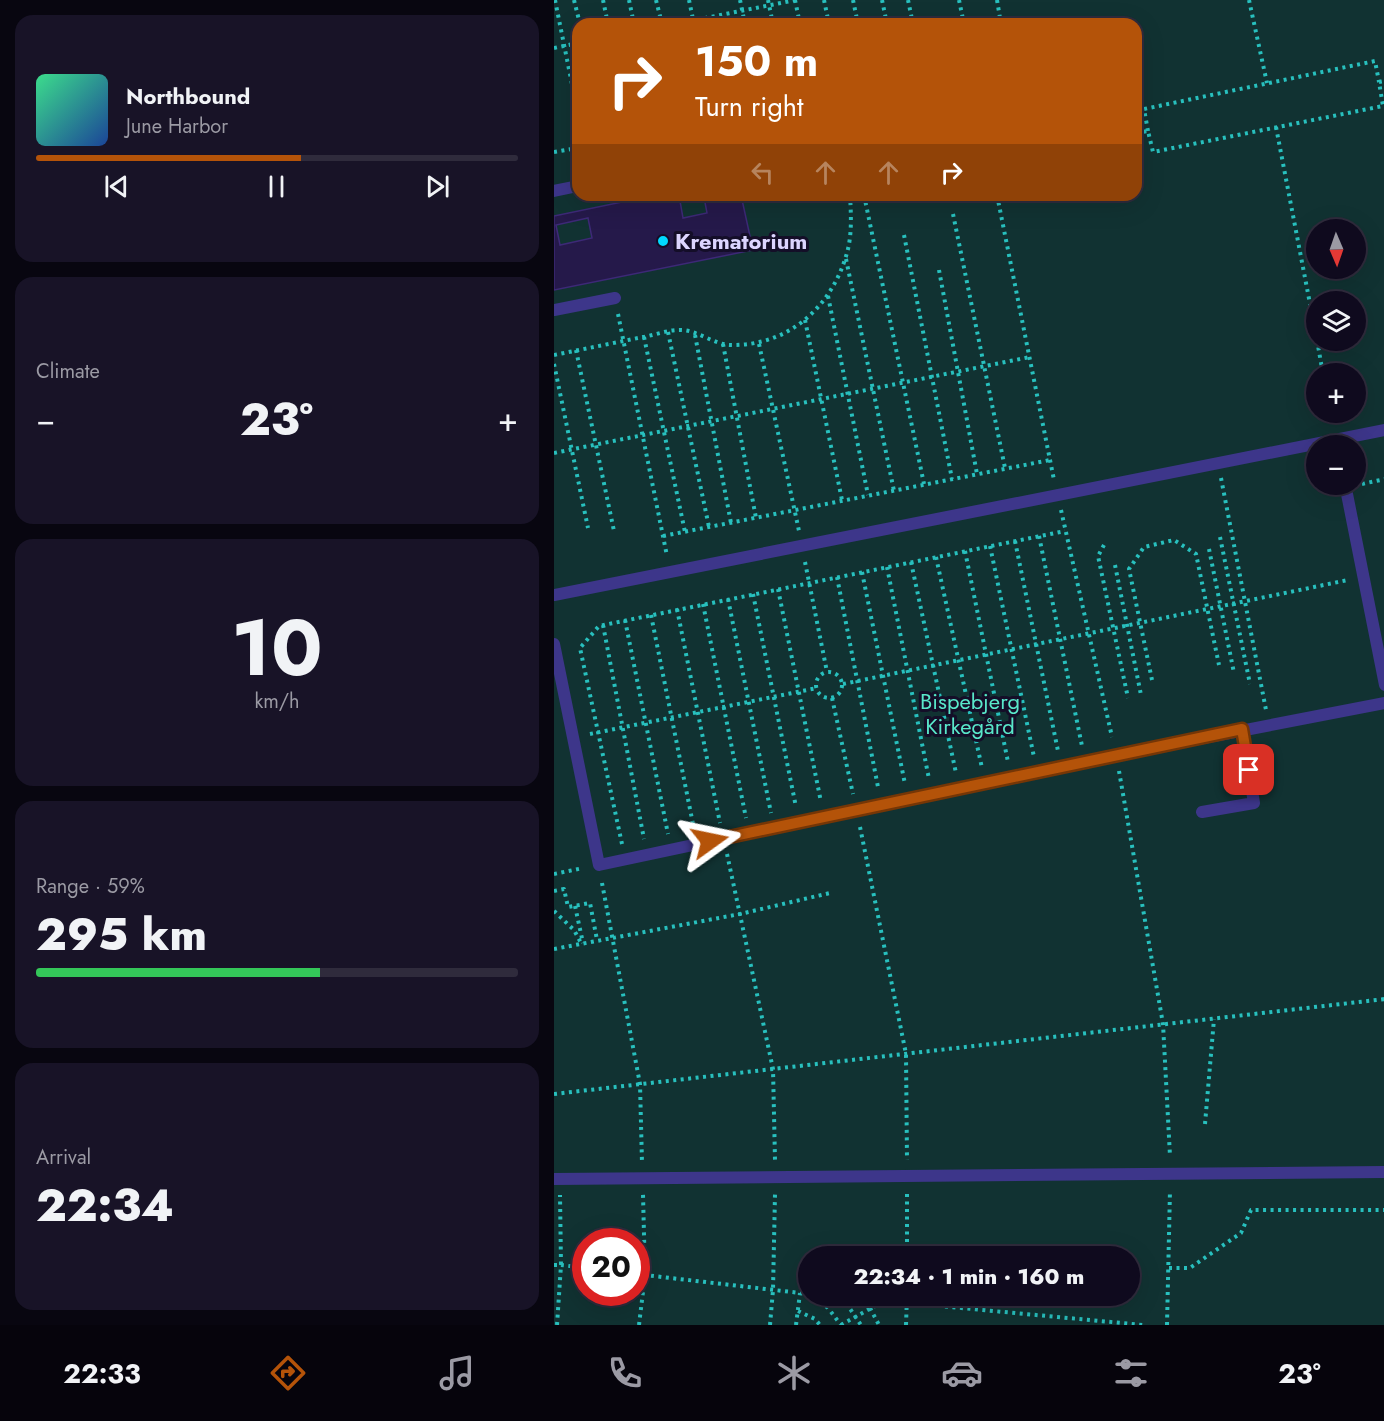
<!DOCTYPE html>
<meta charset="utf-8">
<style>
body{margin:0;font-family:Jost,sans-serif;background:#181327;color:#f1f3f6;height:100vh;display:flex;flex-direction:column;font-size:22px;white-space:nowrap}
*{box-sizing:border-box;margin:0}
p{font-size:20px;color:#9b9aa4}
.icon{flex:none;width:33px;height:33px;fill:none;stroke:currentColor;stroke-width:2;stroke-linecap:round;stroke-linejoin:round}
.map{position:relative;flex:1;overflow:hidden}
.details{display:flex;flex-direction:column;gap:15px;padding:15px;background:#080610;width:554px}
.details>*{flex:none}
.top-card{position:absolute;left:18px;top:18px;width:570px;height:183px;border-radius:18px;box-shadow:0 6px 24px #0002,0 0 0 2px #2f2b3c;background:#b45309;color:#fff;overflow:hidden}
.needle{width:39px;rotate:178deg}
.tools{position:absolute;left:752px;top:219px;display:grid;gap:12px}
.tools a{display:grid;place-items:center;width:60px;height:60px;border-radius:50%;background:#0f0a1e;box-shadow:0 6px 24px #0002,0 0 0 2px #2f2b3c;font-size:30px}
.speed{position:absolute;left:18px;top:1228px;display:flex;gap:12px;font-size:30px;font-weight:700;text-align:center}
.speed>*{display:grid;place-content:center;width:78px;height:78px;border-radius:50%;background:#0f0a1e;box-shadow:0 6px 24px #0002,0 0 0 2px #2f2b3c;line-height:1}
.speed .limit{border:9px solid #d22;background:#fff;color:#111}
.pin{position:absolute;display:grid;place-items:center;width:51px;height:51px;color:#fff;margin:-26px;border-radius:12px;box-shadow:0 3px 9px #0006}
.me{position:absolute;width:66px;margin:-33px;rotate:78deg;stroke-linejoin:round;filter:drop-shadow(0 0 4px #0008)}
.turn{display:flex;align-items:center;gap:21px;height:126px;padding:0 24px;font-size:27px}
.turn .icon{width:78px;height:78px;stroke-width:2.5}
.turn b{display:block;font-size:42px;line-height:51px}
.lanes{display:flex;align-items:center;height:57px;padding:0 24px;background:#0003;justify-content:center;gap:30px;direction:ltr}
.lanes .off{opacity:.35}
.big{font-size:45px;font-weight:800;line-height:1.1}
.details .card{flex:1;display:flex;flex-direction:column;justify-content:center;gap:9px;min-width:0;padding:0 21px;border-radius:18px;background:#181327}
.details .dial{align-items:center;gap:0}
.dial b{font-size:78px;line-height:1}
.song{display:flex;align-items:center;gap:18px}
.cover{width:72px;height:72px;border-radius:9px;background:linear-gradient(135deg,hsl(150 70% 55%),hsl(220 70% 35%))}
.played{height:6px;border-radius:3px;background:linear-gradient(90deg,#b45309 55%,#2f2b3c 55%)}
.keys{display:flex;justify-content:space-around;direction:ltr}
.heat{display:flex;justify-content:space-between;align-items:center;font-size:33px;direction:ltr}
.charge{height:9px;border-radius:4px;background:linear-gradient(90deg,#34c759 59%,#2f2b3c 0)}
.trip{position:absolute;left:244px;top:1246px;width:342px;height:60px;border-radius:30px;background:#0f0a1e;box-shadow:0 6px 24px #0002,0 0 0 2px #2f2b3c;font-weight:800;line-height:60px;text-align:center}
.tab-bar{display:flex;height:96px;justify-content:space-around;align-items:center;background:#06040c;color:#9b9aa4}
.tab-bar .icon{width:42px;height:42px}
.tab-bar .active{color:#b45309}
.tab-bar b{font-size:27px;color:#f1f3f6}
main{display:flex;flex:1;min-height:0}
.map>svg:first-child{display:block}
.green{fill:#113232;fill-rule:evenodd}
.building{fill:#25194a;stroke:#3d2977;stroke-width:1.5;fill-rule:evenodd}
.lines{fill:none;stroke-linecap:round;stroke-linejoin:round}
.path{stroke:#28c0be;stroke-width:4;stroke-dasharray:3 4.5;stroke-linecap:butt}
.service{stroke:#3d368a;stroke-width:12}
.route-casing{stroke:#753606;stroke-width:15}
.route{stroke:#b45309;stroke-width:10}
.poi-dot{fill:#01d9ff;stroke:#140e28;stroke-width:2}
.labels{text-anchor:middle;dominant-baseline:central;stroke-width:6;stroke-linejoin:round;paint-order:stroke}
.poi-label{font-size:22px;font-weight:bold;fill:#dcd5ff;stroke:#140e28;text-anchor:start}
.park-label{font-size:22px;fill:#59e7ca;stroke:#140e28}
</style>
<main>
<section class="details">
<div class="card">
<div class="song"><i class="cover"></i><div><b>Northbound</b><p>June Harbor</p></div></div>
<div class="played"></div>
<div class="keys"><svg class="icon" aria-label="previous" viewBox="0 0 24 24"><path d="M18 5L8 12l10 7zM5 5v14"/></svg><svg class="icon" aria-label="pause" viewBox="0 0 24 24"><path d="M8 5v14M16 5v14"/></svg><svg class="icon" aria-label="next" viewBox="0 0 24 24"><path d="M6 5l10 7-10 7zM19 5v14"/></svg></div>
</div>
<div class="card"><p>Climate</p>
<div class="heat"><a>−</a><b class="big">23°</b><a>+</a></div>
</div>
<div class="card dial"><b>10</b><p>km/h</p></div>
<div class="card"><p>Range · 59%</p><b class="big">295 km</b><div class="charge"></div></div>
<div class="card"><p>Arrival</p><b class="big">22:34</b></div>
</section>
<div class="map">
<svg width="831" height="1325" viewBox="0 0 831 1325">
<rect width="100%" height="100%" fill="#140e28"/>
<path class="green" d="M0,0H830V1325H0ZM24,24H582V195H24ZM762,230H801V268H762ZM762,302H801V340H762ZM762,374H801V412H762ZM762,446H801V484H762ZM32,1242H82V1293H32ZM255,1257H576V1296H255Z"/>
<path class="building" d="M102,195H187L199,250L0,290V216ZM150,197L153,213L129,218L126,201ZM34,218L38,238L6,245L2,225Z"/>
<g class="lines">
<g class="path">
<path d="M1,0L24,114"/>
<path d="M20,0L26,24"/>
<path d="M49,0L54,24"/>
<path d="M75,0L80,24"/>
<path d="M102,0L108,24"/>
<path d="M135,0L140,24"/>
<path d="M186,0L191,24"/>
<path d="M214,0L219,24"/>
<path d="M241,0L246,24"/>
<path d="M270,0L275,24"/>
<path d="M299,0L304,24"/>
<path d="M328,0L333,24"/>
<path d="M354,0L359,24"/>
<path d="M405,0L410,24"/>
<path d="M443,0L447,24"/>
<path d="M695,0L713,83"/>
<path d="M121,24L242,0"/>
<path d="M0,48L24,43"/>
<path d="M722,127L762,335"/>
<path d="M594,131L590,109L821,61L825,82"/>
<path d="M582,133L594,131L599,152L829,106L825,82L831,81"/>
<path d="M0,152L24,148"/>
<path d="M310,195L370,484"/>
<path d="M443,195L500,480"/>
<path d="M399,214L451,468"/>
<path d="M350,235L398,479"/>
<path d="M292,259L340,491"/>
<path d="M385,270L423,474"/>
<path d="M274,296L314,495"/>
<path d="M64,314L113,556"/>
<path d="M251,320L288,500"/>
<path d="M114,332L155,527"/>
<path d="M141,335L177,523"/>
<path d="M90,337L131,532"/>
<path d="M763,340L769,374"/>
<path d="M169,344L202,518"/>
<path d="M205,344L245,531"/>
<path d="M22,350L60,531"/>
<path d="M0,355C30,349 60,343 89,337C101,335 113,330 125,330C142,329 160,345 177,345C236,346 280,305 294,249C298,232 297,213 296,195"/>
<path d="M0,364L34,528"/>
<path d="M777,412L779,424"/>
<path d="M0,453L476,357"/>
<path d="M667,478L712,710"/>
<path d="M808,484L831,479"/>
<path d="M507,510L558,737"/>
<path d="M109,536L496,460"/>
<path d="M485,536L528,746"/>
<path d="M666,537L696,684"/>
<path d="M461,541L504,751"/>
<path d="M550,545L544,556L574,698"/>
<path d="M436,546L480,757"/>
<path d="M655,549L680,673"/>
<path d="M411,551L454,762"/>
<path d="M382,557L428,768"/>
<path d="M251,562L273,672"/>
<path d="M357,562L402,773"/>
<path d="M561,565L587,695"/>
<path d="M333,567L375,779"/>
<path d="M308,572L351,784"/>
<path d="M283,577L324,787"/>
<path d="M224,589L267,802"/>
<path d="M199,594L242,807"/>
<path d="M174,599L217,813"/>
<path d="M149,604L192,818"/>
<path d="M123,609L166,823"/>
<path d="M97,615L140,829"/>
<path d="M71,620L114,834"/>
<path d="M49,625L90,839"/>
<circle cx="275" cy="685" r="13"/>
<path d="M598,680L575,569L590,547L620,540L642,554L665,665"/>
<path d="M289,684L794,580"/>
<path d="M278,698L299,794"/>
<path d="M36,734L263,688"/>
<path d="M565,771L609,1024L616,1156"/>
<path d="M306,827L352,1054L353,1160"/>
<path d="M68,844L26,648L45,626L511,531"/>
<path d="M173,854L219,1069L221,1160"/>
<path d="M0,874L29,868"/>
<path d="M48,883L86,1084L88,1163"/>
<path d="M0,891L10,889L14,907L36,903L43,940"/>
<path d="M21,906L29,943"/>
<path d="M0,911L20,930L27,943"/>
<path d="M0,949L186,914L276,893"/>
<path d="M0,1094L831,999"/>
<path d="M651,1124L660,1019"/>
<path d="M353,1257V1192"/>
<path d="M0,1265H7L6,1195"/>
<path d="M615,1268H636L687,1233L697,1210H831"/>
<path d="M82,1274L255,1294"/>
<path d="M263,1296V1300L274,1308L287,1325"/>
<path d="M279,1296L589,1325"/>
<path d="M288,1297L307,1325"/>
<path d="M316,1308L325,1325"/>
<path d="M244,1311L261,1319L266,1325"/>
<path d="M3,1325L7,1265L32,1268"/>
<path d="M85,1325L91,1275L89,1194"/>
<path d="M216,1325L219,1290L221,1194"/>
<path d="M242,1325L246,1293"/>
<path d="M287,1325L328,1302"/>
<path d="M352,1325L353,1296"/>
<path d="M613,1325L616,1190"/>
</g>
<g class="service">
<path d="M0,191L24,186"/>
<path d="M0,310L61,298"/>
<path d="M791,484L831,685"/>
<path d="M0,595L831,430"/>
<path d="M0,644L45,865L562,755L831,703"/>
<path d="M648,812L700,803L688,730"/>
<path d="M0,1179L831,1172"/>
</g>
</g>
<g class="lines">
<defs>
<path id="route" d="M156,841L688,729L695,770"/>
</defs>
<use href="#route" class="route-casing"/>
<use href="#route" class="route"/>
</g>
<circle class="poi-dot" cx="109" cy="241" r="6"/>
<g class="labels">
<g class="poi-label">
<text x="121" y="241">Krematorium</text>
</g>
<g class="park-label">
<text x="416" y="701">Bispebjerg<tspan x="416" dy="25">Kirkegård</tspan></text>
</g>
</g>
</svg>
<div class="tools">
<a><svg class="needle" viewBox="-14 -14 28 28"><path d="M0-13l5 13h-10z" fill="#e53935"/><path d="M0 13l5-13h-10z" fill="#9b9aa4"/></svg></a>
<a><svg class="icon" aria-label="layers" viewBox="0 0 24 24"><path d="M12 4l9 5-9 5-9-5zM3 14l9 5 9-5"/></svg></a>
<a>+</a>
<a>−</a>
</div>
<div class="speed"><div class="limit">20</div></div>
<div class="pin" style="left:695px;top:770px;background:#d93025"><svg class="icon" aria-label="arrive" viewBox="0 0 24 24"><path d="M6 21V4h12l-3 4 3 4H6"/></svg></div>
<svg class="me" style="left:156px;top:841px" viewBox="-20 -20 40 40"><path d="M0-17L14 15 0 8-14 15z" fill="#b45309" stroke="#fff" stroke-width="4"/></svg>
<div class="trip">22:34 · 1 min · 160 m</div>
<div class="top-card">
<div class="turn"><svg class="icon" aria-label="right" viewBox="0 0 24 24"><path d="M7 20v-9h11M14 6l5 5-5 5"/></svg><div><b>150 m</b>Turn right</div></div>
<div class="lanes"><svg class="icon off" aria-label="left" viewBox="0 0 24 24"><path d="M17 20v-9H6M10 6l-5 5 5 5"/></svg><svg class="icon off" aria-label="ahead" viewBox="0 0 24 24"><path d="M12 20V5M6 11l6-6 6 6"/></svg><svg class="icon off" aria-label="ahead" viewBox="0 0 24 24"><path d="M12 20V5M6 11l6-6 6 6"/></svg><svg class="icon" aria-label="right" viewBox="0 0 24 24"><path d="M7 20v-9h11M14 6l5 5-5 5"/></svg></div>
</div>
</div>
</main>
<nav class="tab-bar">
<b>22:33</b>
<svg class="icon active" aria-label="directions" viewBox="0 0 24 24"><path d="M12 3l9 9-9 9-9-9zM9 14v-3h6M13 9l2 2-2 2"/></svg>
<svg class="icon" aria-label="music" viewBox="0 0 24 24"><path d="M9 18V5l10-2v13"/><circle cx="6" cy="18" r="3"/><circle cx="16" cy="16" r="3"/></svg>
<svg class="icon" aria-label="phone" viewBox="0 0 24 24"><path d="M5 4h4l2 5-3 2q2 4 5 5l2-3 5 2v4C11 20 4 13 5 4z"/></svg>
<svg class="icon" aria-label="climate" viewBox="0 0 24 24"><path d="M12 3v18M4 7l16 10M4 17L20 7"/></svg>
<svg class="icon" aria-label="car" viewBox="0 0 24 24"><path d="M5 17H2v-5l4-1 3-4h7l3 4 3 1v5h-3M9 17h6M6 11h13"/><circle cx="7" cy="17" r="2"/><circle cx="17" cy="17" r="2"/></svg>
<svg class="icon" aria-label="filters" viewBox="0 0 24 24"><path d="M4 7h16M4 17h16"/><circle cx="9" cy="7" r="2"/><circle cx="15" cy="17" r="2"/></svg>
<b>23°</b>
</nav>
